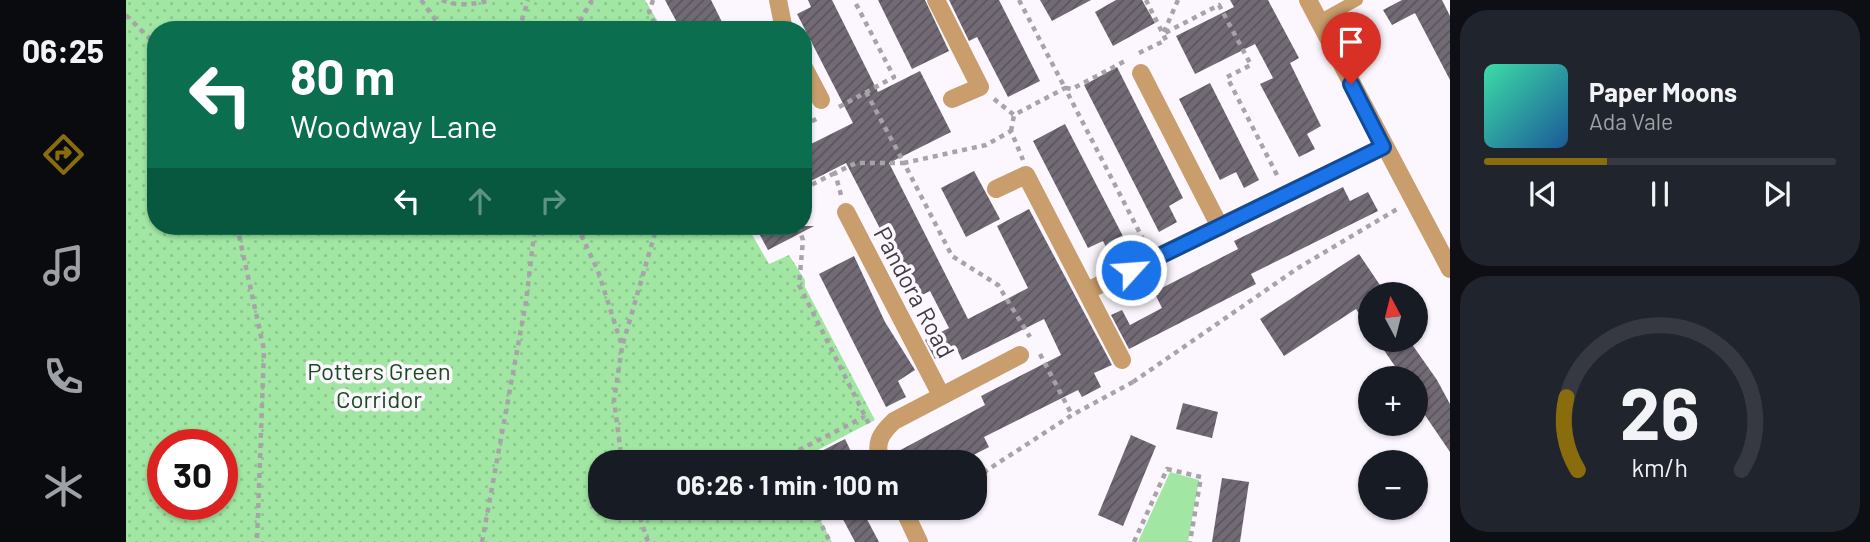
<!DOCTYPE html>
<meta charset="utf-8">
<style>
body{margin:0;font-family:Barlow,sans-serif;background:#20242c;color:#f1f3f6;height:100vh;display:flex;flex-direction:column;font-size:26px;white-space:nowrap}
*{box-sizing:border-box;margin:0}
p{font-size:23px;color:#9ea1a6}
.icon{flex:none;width:38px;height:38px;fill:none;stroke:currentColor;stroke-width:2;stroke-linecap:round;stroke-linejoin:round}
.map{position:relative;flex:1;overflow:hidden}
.side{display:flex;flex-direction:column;gap:10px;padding:10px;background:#0d0f14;width:420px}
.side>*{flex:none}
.guide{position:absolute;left:21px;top:21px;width:665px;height:214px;border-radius:28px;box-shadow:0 2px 5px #0004;background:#0b6e4f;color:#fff;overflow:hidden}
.needle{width:46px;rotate:353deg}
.tools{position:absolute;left:1232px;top:282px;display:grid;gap:14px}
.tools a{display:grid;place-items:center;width:70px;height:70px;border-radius:50%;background:#171b24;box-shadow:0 2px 5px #0004;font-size:35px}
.speed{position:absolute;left:21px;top:429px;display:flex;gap:14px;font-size:35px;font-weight:700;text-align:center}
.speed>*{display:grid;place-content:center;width:91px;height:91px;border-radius:50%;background:#171b24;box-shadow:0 2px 5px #0004;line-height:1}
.speed .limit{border:10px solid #d22;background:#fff;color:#111}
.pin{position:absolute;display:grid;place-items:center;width:60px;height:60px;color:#fff;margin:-72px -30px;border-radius:50% 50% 50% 0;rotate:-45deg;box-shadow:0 0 7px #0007}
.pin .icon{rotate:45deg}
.me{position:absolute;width:77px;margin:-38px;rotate:64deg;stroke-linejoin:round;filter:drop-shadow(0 0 5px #0008)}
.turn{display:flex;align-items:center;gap:24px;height:147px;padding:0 28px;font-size:32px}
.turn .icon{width:91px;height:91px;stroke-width:2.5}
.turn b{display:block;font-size:49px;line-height:60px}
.lanes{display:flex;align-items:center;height:66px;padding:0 28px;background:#0003;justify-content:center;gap:35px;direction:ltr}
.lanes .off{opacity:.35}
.side .card{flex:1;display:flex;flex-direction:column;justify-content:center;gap:10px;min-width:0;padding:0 24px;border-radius:28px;background:#20242c}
.side .dial{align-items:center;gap:0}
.dial svg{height:182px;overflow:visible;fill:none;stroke:#363941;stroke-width:7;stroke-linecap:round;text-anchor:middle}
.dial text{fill:#f1f3f6;stroke:none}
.song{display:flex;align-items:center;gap:21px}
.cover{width:84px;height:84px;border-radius:10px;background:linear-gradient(135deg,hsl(160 70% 55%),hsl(210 70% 35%))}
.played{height:7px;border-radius:4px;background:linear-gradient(90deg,#896c0b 35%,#363941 35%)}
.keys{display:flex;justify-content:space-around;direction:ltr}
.trip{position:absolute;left:462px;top:450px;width:399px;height:70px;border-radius:28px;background:#171b24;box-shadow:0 2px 5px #0004;font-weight:700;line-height:70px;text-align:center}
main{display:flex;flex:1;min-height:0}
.menu{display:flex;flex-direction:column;width:126px;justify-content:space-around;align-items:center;background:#090b0e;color:#9ea1a6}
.menu .icon{width:49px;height:49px}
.menu .selected{color:#896c0b}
.menu b{font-size:32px;color:#f1f3f6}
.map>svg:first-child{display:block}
.green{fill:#a1e7a3}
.park{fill:url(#park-dots);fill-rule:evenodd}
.building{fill:url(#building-hatch)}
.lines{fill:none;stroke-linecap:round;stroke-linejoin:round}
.path{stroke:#a8a3a9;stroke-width:4.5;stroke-dasharray:5 5;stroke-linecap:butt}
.service{stroke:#c99e6c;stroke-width:12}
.minor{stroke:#c99e6c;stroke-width:18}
.tertiary{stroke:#c99e6c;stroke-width:18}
.route-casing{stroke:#114b97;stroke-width:18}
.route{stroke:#1a73e8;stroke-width:12}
.labels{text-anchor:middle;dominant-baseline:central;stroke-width:7;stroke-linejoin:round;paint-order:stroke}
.street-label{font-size:24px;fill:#3f3b40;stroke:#fcf7fe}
.park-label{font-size:24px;fill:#184c1d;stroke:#fcf7fe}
</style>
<main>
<nav class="menu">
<b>06:25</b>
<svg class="icon selected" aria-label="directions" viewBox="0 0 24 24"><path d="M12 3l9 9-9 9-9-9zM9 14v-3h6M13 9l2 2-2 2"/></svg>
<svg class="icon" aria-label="music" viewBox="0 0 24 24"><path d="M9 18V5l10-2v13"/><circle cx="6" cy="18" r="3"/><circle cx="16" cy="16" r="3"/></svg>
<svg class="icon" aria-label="phone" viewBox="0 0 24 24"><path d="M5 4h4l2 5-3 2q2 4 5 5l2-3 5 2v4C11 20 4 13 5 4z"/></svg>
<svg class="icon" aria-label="climate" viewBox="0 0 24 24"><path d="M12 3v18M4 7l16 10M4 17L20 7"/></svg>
</nav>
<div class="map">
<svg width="1324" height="542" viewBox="0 0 1324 542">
<defs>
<pattern id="park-dots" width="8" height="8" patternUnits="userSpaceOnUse" patternTransform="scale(1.75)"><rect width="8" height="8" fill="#a1e7a3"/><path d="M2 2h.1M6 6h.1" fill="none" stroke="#8cc78d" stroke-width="1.8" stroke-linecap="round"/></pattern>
<pattern id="building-hatch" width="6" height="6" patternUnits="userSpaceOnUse" patternTransform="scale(1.75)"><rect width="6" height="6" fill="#726b76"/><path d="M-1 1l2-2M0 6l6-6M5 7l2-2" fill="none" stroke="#5a555d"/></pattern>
</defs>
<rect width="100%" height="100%" fill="#fcf7fe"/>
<path class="green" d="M1044,472L1073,480L1062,542H1012Z"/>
<path class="park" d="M0,0H519L537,30H30V226H621L643,264L663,255L679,280V287L749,420L669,462H474V508H688L706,542H0ZM37,444H96V504H37Z"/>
<g class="building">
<path d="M539,0H585L600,30H555Z"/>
<path d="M682,0H706L752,92L794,71L825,132L763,163L842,319L902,288L871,226L903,209L986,365L968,373L975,387L956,397L952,390L858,437L863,447L834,462H766L765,455L859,405L855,396L935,355L918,319L836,360L831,349L809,359L799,340L823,328L804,291L790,298L720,163L677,185V148L727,123L671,14L685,7Z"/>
<path d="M752,0H799L823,51L786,69Z"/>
<path d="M823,0H873L914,81L882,97L851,37L843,41Z"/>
<path d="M914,0H965L926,21Z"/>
<path d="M990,0H1016L1029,23L987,46L969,12Z"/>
<path d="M1104,0H1142L1173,58L1164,63L1195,126L1181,134L1189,149L1173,157L1134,84L1147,78L1129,44L1069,74L1050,36L1108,7Z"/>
<path d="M1276,0H1316L1324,16V80L1289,13L1266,25L1257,10Z"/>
<path d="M991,67L1057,198L1043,206L1051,222L1033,232L958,85Z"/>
<path d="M1084,83L1133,180L1118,188L1110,172L1094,180L1053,99Z"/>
<path d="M939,124L1002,246L984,255L977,241L962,248L907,141Z"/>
<path d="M848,171L874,219L840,237L815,188Z"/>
<path d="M1217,187L1224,201L1242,192L1252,211L1125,274L1130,284L1003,349L985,315L996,310L1004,325L1036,308L1028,292L1112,249L1108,241Z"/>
<path d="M629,226H688L642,250Z"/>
<path d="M1233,254L1258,291L1244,294V330L1230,309L1158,356L1134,319Z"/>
<path d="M728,256L759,322L789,370L772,381L780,397L760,407L693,274Z"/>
<path d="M1251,340H1283L1311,380L1324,404V452L1290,402V378H1277Z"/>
<path d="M1057,403L1092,412L1086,438L1050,429Z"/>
<path d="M1005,435L1030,446L997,526L972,515Z"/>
<path d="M719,439L730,462H674Z"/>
<path d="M1096,478L1123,482L1114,542H1086Z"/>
<path d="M711,508H735L753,542H729Z"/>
</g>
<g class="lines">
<g class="path">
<path d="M295,0L317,30"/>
<path d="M316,0C330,7 351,4 365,0"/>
<path d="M527,0L523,12L532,30"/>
<path d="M893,0L939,88L946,89L999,61"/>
<path d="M1052,0L1037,34L1093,5L1125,65L1101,77L1152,177"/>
<path d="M0,15L30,45"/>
<path d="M393,30L402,0"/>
<path d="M449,30L466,0"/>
<path d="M1013,53L1040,40L1020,0"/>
<path d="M740,92L778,163L860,145L885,131L897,160"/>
<path d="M868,99L888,115L939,88L1019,243"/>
<path d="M713,107L768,77L728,0"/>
<path d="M677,126L692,118"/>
<path d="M885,131L888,115"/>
<path d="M677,189L709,173"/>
<path d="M715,195L709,173L730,163H778L826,256L872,285L904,337"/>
<path d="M111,226L138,350L131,542"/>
<path d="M451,226L472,271L496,346"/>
<path d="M672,226L677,240L673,285L743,424"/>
<path d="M914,354L946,415"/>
<path d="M1007,382L1172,268L1273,208"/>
<path d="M496,462L488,400L496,347L531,226"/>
<path d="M664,462L661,456L738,417"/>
<path d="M849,478L946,415L1007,382L1006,379"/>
<path d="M511,508L522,542"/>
<path d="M687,508L704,542"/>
<path d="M356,542L400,302L409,226"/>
<path d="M1008,542L1041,469L1075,477L1064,542"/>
</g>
<path class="service" d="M1193,21L1231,0"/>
<g class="minor">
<path d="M652,0L658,30"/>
<path d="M810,0L854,87L826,99"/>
<path d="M677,66L695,100"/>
<path d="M1015,73L1094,227"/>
<path d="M870,189L900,175L996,360"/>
<path d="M720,212L815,395"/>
<path d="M961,291L1257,147"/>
<path d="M755,462C748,443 755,433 768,421L894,355"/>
<path d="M777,508L793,542"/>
</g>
<path class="tertiary" d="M1182,0L1324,269"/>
</g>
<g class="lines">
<defs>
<path id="route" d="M1005,270L1257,147L1225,84"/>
</defs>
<use href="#route" class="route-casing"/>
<use href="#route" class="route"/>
</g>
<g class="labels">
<g class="street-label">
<text transform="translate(789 292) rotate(62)">Pandora Road</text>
</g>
<g class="park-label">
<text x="253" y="370">Potters Green<tspan x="253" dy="28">Corridor</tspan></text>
</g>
</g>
</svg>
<div class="tools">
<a><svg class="needle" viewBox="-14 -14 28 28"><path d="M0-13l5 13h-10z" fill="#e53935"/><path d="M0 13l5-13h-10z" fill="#9ea1a6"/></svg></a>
<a>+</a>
<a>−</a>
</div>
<div class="speed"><div class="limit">30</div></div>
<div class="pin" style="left:1225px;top:84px;background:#d93025"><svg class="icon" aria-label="arrive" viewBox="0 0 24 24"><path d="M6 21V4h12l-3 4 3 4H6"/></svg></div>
<svg class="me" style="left:1005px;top:270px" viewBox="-20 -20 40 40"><circle r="17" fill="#1a73e8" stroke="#fff" stroke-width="3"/><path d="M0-11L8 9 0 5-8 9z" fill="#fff"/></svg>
<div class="trip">06:26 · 1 min · 100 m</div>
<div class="guide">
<div class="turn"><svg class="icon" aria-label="left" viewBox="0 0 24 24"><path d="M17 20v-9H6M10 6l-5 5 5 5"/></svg><div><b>80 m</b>Woodway Lane</div></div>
<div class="lanes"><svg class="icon" aria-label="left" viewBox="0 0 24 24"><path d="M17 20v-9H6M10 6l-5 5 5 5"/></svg><svg class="icon off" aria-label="ahead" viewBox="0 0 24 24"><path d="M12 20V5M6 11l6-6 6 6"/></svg><svg class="icon off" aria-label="right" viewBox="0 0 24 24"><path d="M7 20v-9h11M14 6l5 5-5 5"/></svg></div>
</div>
</div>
<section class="side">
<div class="card">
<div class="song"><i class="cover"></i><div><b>Paper Moons</b><p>Ada Vale</p></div></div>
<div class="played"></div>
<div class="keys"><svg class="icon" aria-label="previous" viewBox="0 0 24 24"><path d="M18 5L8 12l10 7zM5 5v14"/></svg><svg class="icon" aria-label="pause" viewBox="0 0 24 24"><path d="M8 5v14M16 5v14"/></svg><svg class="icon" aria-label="next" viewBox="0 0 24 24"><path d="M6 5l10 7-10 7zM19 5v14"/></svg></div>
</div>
<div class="card dial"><svg viewBox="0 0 100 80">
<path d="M14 69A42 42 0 1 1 86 69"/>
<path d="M14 69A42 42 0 0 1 9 37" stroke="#896c0b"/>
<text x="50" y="56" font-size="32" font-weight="700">26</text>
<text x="50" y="72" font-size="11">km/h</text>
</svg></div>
</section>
</main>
